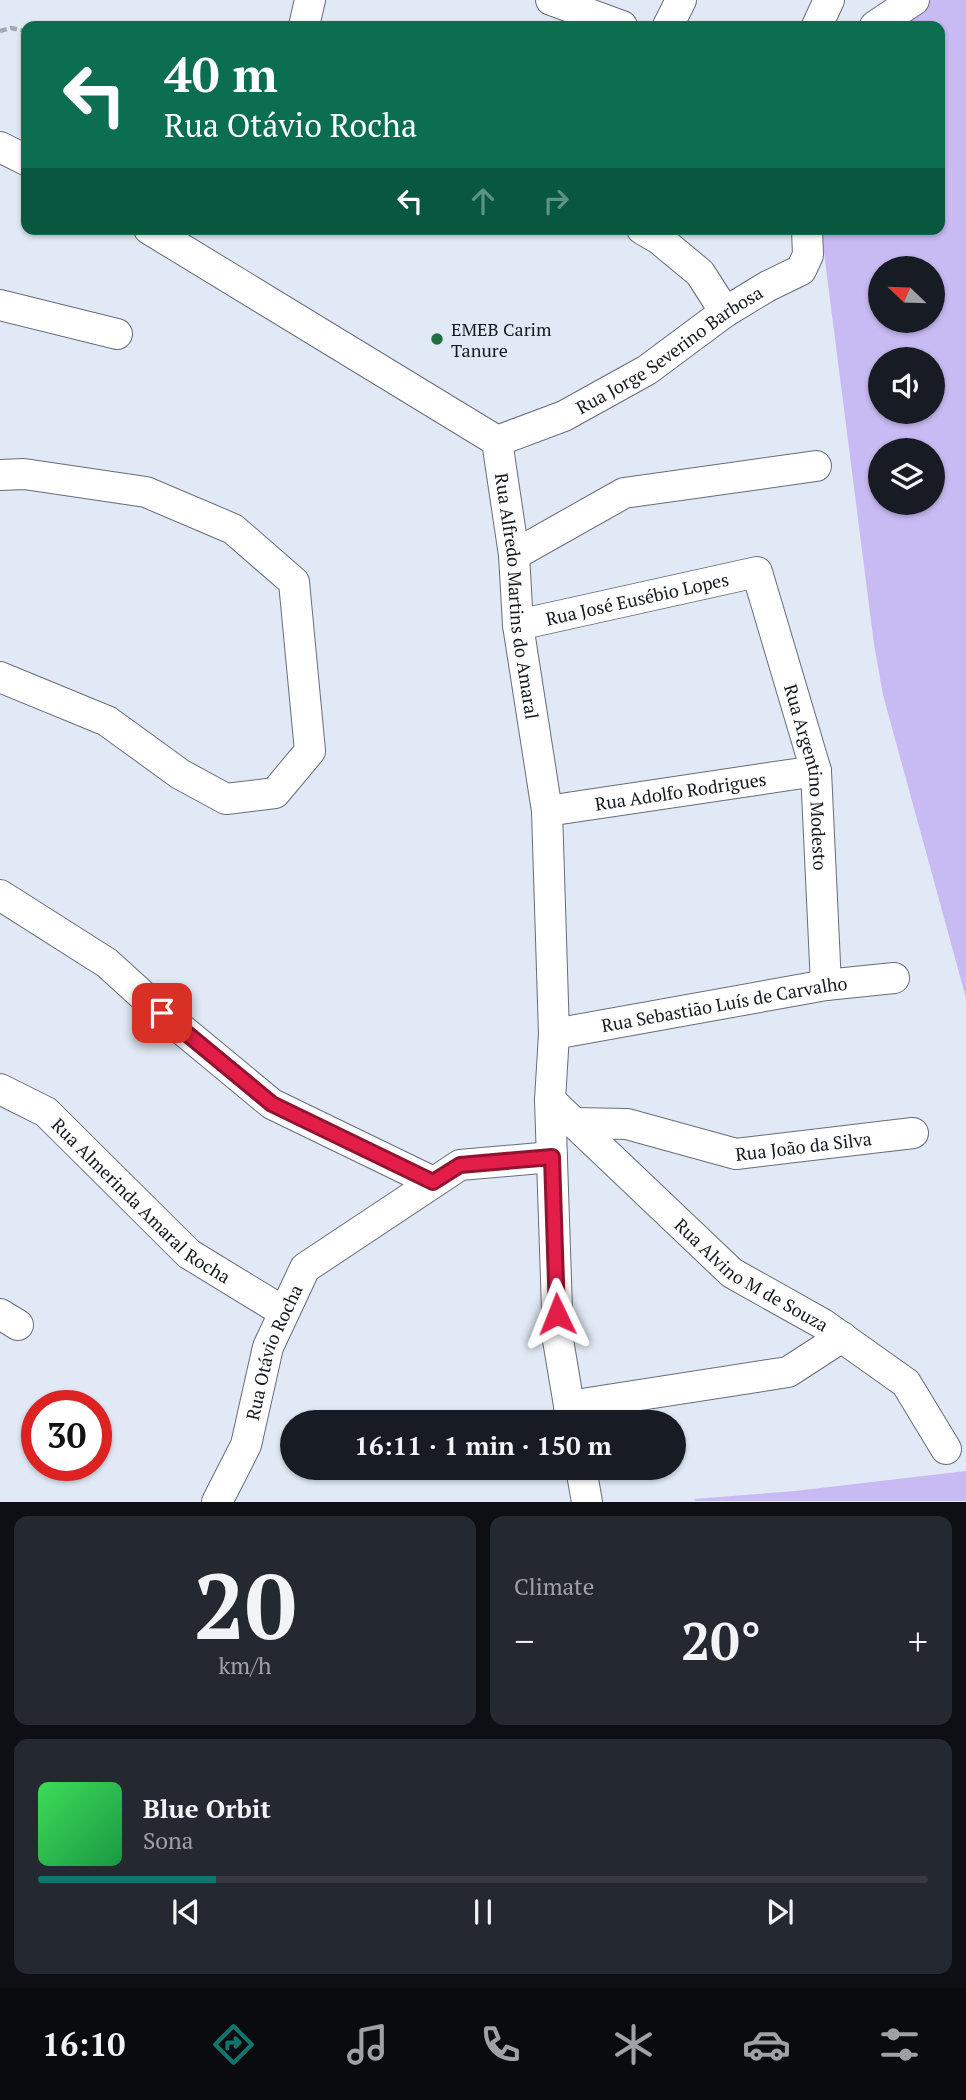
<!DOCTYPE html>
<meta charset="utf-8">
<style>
body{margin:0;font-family:"PT Serif",serif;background:#242831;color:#f1f3f6;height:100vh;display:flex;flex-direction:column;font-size:26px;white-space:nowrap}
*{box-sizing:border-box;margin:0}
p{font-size:23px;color:#9ea1a6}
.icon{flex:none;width:38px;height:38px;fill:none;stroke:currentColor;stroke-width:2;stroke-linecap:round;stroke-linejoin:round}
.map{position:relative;height:1502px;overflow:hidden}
.side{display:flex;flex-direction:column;gap:14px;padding:14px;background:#0d0f14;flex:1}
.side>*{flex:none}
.top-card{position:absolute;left:21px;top:21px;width:924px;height:214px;border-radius:14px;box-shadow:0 2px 5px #0004;background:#0b6e4f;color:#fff;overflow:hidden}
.needle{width:46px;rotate:293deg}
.fabs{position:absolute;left:868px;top:256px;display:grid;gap:14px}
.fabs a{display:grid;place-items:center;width:77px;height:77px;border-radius:50%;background:#171b24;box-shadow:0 2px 5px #0004;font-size:35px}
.speed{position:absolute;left:21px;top:1390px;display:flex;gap:14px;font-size:35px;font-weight:700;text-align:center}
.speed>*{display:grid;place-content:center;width:91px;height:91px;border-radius:50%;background:#171b24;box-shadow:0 2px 5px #0004;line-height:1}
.speed .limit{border:10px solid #d22;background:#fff;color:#111}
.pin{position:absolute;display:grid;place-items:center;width:60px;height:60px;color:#fff;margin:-30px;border-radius:14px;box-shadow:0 4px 10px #0006}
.me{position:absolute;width:77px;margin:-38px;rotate:358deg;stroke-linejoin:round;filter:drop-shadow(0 0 5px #0008)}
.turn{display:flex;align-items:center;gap:24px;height:147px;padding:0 28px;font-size:32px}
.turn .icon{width:91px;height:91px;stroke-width:2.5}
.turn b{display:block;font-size:49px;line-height:60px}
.lanes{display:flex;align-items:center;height:66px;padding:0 28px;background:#0003;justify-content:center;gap:35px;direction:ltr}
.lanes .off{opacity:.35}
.big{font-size:52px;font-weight:600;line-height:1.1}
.side .tile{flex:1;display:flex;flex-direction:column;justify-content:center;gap:10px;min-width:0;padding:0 24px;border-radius:14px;background:#242831}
.side .dial{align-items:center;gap:0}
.dial b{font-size:91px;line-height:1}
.song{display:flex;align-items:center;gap:21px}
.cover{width:84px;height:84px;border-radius:10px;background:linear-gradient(135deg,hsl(130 70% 55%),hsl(140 70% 35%))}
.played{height:7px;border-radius:4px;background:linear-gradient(90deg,#0f766e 20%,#363941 20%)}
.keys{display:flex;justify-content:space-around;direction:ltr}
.heat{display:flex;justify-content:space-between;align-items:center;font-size:38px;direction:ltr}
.side .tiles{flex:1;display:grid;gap:14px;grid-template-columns:1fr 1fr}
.tile:last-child{grid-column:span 2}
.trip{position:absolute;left:280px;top:1410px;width:406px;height:70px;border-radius:35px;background:#171b24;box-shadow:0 2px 5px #0004;font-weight:600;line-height:70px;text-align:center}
.dock{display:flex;height:112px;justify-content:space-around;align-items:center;background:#090b0e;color:#9ea1a6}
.dock .icon{width:49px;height:49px}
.dock .active{color:#0f766e}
.dock b{font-size:32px;color:#f1f3f6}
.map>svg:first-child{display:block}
.green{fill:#c8baf2;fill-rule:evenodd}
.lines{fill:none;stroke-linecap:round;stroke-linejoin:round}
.minor-casing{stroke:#666d78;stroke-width:32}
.path{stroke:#a3aab4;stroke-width:4.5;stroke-dasharray:7 3.5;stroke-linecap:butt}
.minor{stroke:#fff;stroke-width:30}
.route-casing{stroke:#92132f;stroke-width:18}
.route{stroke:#e11d48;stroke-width:12}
.poi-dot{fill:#1f6f3f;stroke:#e0e9f5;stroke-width:2.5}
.labels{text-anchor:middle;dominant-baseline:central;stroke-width:7;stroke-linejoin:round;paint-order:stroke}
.poi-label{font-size:18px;fill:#16191d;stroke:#e0e9f5;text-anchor:start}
.street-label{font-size:18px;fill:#16191d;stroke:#e0e9f5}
</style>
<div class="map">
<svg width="966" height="1502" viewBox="0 0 966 1502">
<rect width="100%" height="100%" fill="#e0e9f5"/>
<g class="green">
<path d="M928,0H966V998L883,695L874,644L821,229H940V26H887ZM880,268H933V320H880ZM880,359H933V411H880ZM880,450H933V502H880Z"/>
<path d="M966,1471V1501H695L694,1499L795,1491Z"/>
</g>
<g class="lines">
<defs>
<g id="minor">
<path d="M551,0L622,26"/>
<path d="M304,26L310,0"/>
<path d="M668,26L681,0"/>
<path d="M817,26L829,0"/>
<path d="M875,26L914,0"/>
<path d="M0,147L26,160"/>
<path id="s1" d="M149,229L497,441L514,555L518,625L547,811L554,1034L550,1100L558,1340L572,1423"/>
<path d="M642,229L659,239L700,273L725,312"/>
<path d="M0,305L117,334"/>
<path id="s2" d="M497,441L564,416L647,370L725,312L768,286L801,270L808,255L807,229"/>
<path d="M0,475L24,474L146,492L233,529L294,582L310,751L275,793L226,799L180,774L107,721L0,677"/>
<path d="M514,555L624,493L816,466"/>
<path id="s3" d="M518,625L757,572L816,771L826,985"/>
<path id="s4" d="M547,811L816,771"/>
<path d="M0,895L107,963L162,1013L272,1104L433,1182"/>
<path id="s5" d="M554,1034L826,985L894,978"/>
<path id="s6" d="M0,1089L46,1112L189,1254L284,1312"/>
<path id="s7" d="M550,1100L732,1273L823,1324L906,1383L946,1449"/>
<path id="s8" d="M574,1123L627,1124L736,1154L913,1133"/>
<path d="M0,1314L18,1325"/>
<path d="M569,1406L788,1372L842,1337"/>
<path d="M581,1468L587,1502"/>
<path id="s9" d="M217,1502L246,1445L268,1347L305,1268L460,1165L552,1157"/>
</g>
</defs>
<use href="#minor" class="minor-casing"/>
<path class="path" d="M0,31L11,28L26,31"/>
<use href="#minor" class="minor"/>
</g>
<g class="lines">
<defs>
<path id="route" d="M162,1013L272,1104L433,1182L460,1165L552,1157L557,1314"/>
</defs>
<use href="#route" class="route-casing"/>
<use href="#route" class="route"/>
</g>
<circle class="poi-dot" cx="437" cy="339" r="7"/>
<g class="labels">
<g class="poi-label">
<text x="451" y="329">EMEB Carim<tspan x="451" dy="21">Tanure</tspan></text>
</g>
<g class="street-label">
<text stroke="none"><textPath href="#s2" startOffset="196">Rua Jorge Severino Barbosa</textPath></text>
<text stroke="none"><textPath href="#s1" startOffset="564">Rua Alfredo Martins do Amaral</textPath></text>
<text stroke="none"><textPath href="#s3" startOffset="122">Rua José Eusébio Lopes</textPath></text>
<text stroke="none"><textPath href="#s3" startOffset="457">Rua Argentino Modesto</textPath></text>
<text stroke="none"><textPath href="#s4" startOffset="135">Rua Adolfo Rodrigues</textPath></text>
<text stroke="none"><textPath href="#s5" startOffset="173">Rua Sebastião Luís de Carvalho</textPath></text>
<text stroke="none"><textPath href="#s8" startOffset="234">Rua João da Silva</textPath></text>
<text stroke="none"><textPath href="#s6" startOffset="182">Rua Almerinda Amaral Rocha</textPath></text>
<text stroke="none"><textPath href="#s7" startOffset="268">Rua Alvino M de Souza</textPath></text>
<text stroke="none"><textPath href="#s9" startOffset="161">Rua Otávio Rocha</textPath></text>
</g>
</g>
</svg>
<div class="fabs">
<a><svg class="needle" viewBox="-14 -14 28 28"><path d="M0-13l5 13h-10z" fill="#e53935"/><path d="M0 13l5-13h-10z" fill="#9ea1a6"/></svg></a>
<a><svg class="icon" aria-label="sound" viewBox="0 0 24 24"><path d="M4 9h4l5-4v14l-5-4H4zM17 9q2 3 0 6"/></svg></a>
<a><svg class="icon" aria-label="layers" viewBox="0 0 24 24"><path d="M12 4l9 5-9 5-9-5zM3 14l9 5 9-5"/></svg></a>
</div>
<div class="speed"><div class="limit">30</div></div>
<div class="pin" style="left:162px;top:1013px;background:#d93025"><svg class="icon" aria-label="arrive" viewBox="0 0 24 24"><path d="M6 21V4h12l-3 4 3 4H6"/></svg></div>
<svg class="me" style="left:557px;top:1314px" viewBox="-20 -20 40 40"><path d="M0-17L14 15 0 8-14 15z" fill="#e11d48" stroke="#fff" stroke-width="4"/></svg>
<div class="trip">16:11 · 1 min · 150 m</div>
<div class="top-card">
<div class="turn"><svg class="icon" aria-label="left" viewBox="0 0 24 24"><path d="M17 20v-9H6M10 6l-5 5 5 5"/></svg><div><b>40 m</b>Rua Otávio Rocha</div></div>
<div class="lanes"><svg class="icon" aria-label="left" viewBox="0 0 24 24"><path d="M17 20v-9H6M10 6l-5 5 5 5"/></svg><svg class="icon off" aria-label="ahead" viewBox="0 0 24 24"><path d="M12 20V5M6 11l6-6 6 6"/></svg><svg class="icon off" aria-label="right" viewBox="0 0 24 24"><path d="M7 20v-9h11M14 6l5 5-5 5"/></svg></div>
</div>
</div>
<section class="side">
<div class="tiles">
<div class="tile dial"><b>20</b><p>km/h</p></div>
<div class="tile"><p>Climate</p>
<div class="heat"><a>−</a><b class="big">20°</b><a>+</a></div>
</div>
<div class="tile">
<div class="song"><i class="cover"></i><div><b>Blue Orbit</b><p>Sona</p></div></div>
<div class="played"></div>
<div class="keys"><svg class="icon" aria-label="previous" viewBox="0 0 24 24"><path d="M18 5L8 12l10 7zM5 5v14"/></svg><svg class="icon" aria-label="pause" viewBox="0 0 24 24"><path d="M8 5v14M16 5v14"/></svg><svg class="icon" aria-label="next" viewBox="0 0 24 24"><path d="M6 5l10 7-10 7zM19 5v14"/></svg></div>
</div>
</div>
</section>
<nav class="dock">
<b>16:10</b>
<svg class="icon active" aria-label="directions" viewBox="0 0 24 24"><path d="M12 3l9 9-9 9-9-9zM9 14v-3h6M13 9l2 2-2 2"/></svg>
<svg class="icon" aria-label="music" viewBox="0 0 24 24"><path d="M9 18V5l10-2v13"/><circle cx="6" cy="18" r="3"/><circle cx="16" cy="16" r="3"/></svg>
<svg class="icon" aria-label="phone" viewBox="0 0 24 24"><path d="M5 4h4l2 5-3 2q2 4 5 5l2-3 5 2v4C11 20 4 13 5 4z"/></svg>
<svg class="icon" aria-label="climate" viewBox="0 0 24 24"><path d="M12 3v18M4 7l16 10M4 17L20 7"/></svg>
<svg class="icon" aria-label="car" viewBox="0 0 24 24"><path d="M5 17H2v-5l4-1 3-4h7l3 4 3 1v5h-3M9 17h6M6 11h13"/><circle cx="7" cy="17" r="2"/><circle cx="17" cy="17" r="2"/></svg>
<svg class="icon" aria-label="filters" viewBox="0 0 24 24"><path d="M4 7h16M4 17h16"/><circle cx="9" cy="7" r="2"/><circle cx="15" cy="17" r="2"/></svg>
</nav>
